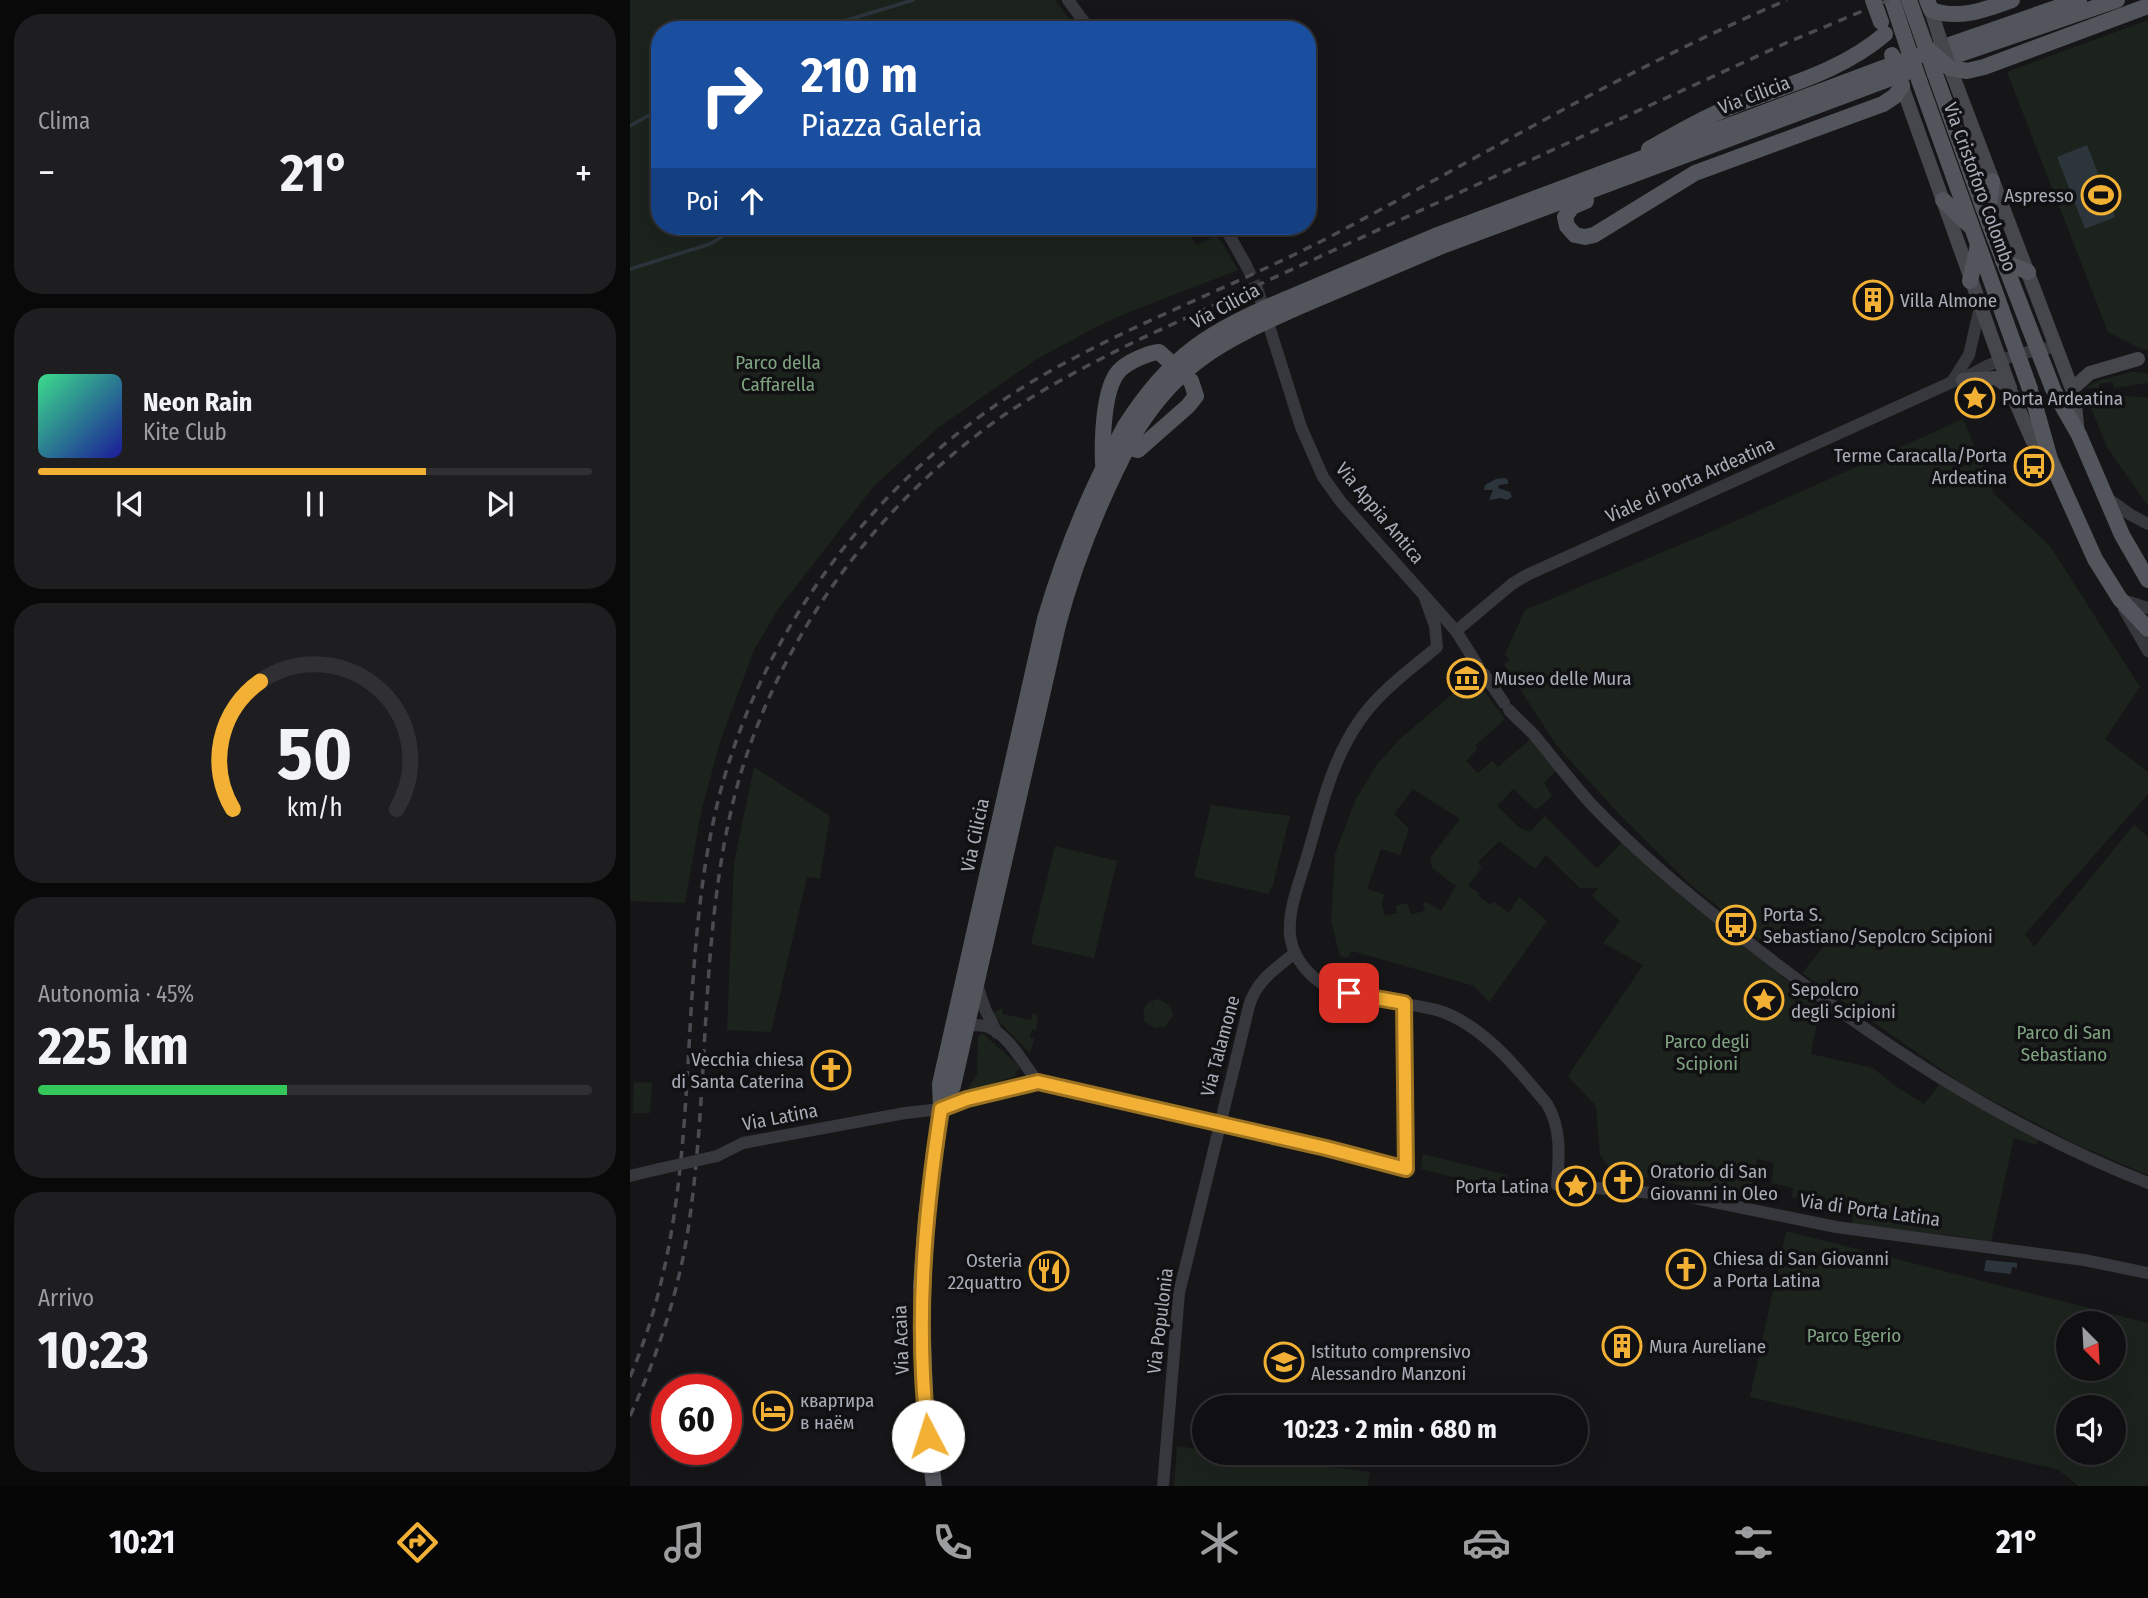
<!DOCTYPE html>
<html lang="it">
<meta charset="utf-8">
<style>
body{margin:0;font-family:"Fira Sans Condensed",sans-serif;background:#1e1e20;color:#f1f3f6;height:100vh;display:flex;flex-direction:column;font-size:26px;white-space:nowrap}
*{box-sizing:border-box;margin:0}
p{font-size:23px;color:#9c9d9f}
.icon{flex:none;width:38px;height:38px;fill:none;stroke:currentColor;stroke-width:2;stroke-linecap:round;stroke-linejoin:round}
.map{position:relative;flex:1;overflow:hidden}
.details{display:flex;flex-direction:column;gap:14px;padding:14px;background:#09090a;width:630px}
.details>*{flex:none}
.top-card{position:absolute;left:21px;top:21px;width:665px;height:214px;border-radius:28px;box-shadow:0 7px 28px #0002,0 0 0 2px #303032;background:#1a4fa0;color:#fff;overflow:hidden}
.needle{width:46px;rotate:156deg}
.buttons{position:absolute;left:1426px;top:1311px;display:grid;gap:14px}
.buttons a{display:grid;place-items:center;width:70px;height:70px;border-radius:50%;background:#101012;box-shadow:0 7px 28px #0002,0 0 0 2px #303032;font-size:35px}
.speed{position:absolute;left:21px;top:1374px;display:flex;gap:14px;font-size:35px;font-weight:700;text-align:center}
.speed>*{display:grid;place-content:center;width:91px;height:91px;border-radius:50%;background:#101012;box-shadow:0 7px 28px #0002,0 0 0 2px #303032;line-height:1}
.speed .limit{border:10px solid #d22;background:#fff;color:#111}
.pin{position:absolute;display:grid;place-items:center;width:60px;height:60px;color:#fff;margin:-30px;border-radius:14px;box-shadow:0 4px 10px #0006}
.me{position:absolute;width:77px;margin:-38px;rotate:355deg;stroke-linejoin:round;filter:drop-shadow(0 0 5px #0008)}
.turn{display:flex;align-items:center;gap:24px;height:147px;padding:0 35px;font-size:32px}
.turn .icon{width:91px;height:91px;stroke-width:2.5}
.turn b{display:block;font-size:49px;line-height:60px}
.then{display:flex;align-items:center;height:66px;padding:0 35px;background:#0003;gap:14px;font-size:26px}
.big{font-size:52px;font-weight:700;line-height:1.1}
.details .tile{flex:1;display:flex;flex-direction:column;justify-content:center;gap:10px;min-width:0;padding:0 24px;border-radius:28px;background:#1e1e20}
.details .dial{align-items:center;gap:0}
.dial svg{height:182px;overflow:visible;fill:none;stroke:#303032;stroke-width:7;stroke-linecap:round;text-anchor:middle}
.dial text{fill:#f1f3f6;stroke:none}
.song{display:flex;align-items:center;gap:21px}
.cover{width:84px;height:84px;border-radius:10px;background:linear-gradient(135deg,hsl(150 70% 55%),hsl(240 70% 35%))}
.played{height:7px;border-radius:4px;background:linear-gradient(90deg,#f2b134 70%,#303032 70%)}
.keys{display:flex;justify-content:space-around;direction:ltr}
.heat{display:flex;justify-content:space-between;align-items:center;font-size:38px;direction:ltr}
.charge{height:10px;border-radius:5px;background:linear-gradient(90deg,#34c759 45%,#303032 0)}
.trip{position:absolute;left:562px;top:1395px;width:396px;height:70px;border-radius:35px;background:#101012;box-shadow:0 7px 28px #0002,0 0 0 2px #303032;font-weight:700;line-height:70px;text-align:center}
.menu{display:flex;height:112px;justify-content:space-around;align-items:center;background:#060607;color:#9c9d9f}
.menu .icon{width:49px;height:49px}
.menu .selected{color:#f2b134}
.menu b{font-size:32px;color:#f1f3f6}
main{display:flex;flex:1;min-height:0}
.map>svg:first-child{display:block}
.green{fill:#1c231d;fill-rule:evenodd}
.water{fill:#2c353c}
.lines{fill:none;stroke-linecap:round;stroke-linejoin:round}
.stream{stroke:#2c353c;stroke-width:3.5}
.tertiary-tunnel{stroke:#333438;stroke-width:12;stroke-dasharray:12 6;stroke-linecap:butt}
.tertiary{stroke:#37383d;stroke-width:12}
.secondary{stroke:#45474d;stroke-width:14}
.primary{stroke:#53555c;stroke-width:16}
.rail{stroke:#4a4c52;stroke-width:3.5;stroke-dasharray:9 7;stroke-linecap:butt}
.tertiary-bridge{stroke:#37383d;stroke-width:12}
.secondary-bridge{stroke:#45474d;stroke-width:14}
.primary-bridge{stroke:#53555c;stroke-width:16}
.route-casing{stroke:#9d7322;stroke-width:18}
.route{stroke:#f2b134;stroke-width:12}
.labels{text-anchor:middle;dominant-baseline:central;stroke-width:7;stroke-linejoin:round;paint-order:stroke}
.street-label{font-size:19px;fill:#a8adb8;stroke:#111113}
.poi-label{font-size:19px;fill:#a8adb8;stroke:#111113;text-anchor:start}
.park-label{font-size:19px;fill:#7fa381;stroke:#111113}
</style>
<main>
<section class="details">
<div class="tile"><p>Clima</p>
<div class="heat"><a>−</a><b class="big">21°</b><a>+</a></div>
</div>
<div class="tile">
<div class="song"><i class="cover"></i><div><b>Neon Rain</b><p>Kite Club</p></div></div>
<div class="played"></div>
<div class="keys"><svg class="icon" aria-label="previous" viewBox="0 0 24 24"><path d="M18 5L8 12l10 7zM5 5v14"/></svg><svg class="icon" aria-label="pause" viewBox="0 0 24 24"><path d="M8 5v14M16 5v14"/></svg><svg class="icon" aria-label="next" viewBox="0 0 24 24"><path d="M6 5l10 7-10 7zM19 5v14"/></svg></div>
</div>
<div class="tile dial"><svg viewBox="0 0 100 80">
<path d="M14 69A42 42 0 1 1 86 69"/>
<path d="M14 69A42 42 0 0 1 26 13" stroke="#f2b134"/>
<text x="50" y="56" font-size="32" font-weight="700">50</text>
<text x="50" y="72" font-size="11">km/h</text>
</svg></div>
<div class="tile"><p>Autonomia · 45%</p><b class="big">225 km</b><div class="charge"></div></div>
<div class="tile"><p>Arrivo</p><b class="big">10:23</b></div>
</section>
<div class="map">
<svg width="1518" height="1486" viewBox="0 0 1518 1486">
<rect width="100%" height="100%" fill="#161618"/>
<g class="green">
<path d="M0,0H425L447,30H30V226H553L567,245L585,236L592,242L608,270L502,311L468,326L407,359L309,427L244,486L149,608L124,650L90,742L71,812L55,903L0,901Z"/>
<path d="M1518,20V350L1511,349L1478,332L1377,72Z"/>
<path d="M1502,372L1518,373V383L1484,388L1482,382L1469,384V388H1454L1470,380Z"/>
<path d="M1487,395L1518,398V506L1477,447L1456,396Z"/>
<path d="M1333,419L1364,494L1420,546L1510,687L1475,739L1518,772V794L1395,934L1404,947L1504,825L1518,837V1175L1443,1143L1337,1087L1172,973L1199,940L1167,915L1139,947L1062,886L991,816L927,746L874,664L880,660L875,654L895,610L1083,531Z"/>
<path d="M851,687L875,719L846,745L847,749L836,761L848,773L862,761L868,767L902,738L928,768L914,783L922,796L906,810L883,789L867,806L890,828L900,832L915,816L967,869L992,842L1057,901L1190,1007L1181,1054L1243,1068L1264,1085L1294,1104L1310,1084L1408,1140L1407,1145L1384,1138L1361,1242L1327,1236L1222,1224L1224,1207L1162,1197L1163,1188L1141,1183L1144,1163L1127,1159L1119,1200L981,1170L970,1155L966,1106L938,1076L1013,965L973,943L990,921L962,896L968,888H950L916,855L905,869L869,841L848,862L852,867L838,886L849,893L848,896L861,905L864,902L879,913L889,897L917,921L859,1002L844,986L737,955L721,951L718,958L710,956L701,921L705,854L725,801L747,764L770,739L826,691L832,696ZM783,789L830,819L800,858L802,868L826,886L811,911L796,902L793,904L795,911L781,914L777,903L766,906L767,913L755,916L752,905L754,894L737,889L751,849L770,855L779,829L764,814Z"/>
<path d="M124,767L200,816L190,879L177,877L141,1032L97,1030L104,863Z"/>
<path d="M581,805L660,816L642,888H640L639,894L564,877Z"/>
<path d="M425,846L487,861L464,958L401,944Z"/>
<path d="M529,999L541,1006L533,1011L541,1007L543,1015L535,1027L525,1028L515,1022C512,1015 513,1007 520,1001L525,1009L521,1001Z"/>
<path d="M373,1007L372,1014L401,1020L403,1013L408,1016L406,1030L402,1029L400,1037L404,1039L400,1053L362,1014Z"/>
<path d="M352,1033L387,1064L389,1068L385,1076L339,1091L338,1088L347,1074L348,1037Z"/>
<path d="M4,1082L22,1083L20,1113H3Z"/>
<path d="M793,1154L877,1175L879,1182L874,1190L791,1169Z"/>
<path d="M1156,1231L1518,1323V1486H1448L1429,1470L1120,1397ZM1438,1323H1484V1368H1438ZM1438,1407H1484V1452H1438Z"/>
<path d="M648,1349L663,1350L662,1379L647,1378Z"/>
<path d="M547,1446L574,1450V1452L594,1453L740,1472L738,1486H544Z"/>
</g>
<g class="water">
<path d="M1457,145L1485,217L1455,229L1427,157Z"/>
<path d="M875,478L878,480V484L869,485L868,488L880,492L882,497L877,500L871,498L859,500L863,490H854L855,485L866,479Z"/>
<path d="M1356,1260L1387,1263V1268L1382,1267L1381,1274L1354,1271Z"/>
</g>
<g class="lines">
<g class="stream">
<path d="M195,30L211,22L283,0"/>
<path d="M0,126L30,109"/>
<path d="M0,269L80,244L109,226"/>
</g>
<path class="tertiary-tunnel" d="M616,265L627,288"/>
<g class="tertiary">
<path d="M438,0L460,30"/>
<path d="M594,226L616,265"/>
<path d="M627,288L671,427L693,477L711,502L826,631L848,666"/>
<path d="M1322,382L1339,355L1350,307"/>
<path d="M1477,498L1501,515L1518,524"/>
<path d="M795,598L805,626L807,647C780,670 750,691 730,720C700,762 690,814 675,863C668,886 658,911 660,935C662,953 673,969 687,980C714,1002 775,1000 810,1011C854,1026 888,1069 917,1104C932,1129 929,1157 927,1185L946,1186"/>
<path d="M1493,600L1518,608"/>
<path d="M1494,609L1518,651"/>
<path d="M826,631L882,584L897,575L1322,382C1336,379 1346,371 1359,365C1380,356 1402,350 1425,347"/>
<path d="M854,674L874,703"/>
<path d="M879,710C887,719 897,727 905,736C924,759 942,783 962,805C1009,854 1060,896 1113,938C1239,1037 1368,1124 1518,1183"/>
<path d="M347,985L355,1009L367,1033"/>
<path d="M329,1027C338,1026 349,1023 358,1027C379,1035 394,1065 408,1082"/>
<path d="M87,1156L113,1143L275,1113L311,1109L337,1099L408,1082L696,1148L776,1169L774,1003"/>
<path d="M0,1176L29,1169"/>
<path d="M956,1187L1055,1196L1206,1227L1454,1260L1518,1273"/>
<path d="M533,1486L549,1293L619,1006C626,981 645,969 665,953"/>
</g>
<g class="secondary">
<path d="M1301,10L1309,36"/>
<path d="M1320,68L1442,389L1460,373L1508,359"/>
<path d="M1272,86L1380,388"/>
<path d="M1333,380L1366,378L1380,388"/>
<path d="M1382,394L1402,440L1420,459"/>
<path d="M1444,396L1448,434"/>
</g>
<g class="primary">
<path d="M1262,0L1278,48"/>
<path d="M1279,0L1294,42"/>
<path d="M1297,0L1301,10C1329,20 1355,10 1382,0"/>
<path d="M1304,63L1487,0"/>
<path d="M1320,68L1337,71L1354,67L1518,6"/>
<path d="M1305,74L1358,221L1423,389"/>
<path d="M1289,80L1400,389"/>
<path d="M1019,149C1047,133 1075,117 1105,105C1157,85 1212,71 1255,34"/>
<path d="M1313,200L1339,225"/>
<path d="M956,201L942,207L935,217L937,226L945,235L955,237L964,235L1065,173L1253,104L1265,96L1272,86"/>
<path d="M1358,215L1362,181"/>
<path d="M1373,261L1398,272"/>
<path d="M1340,281L1348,245"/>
<path d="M656,299L805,236L1253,68L1449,0"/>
<path d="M664,309L812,246L1280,71"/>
<path d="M1425,393L1449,435L1492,535L1518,580"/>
<path d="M1402,395L1420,459L1465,559L1490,599L1518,629"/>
<path d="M473,464C472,442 473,388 489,371C497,362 518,353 529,352L561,381L566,396L558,406L508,450L497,447"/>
<path d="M312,1107L323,1086L428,625C446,556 473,493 506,431"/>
<path d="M304,1486L296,1418L291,1286L296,1217L311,1109L310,1084L415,619C435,551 461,488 495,426"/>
</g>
<g class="rail">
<path d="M0,1377C81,1187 40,988 90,793C136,618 258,464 415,374C509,320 613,283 709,232C857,153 1002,66 1157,0"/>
<path d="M0,1416C29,1352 51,1285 60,1216C72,1130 73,1043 80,957C85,896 93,835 110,776C154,628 253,497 380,411C421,384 464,362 508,340L1156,43L1259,0"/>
</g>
<path class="tertiary-bridge" d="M29,1169L87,1156"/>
<path class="secondary-bridge" d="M1309,36L1320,68"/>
<g class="primary-bridge">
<path d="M1243,0L1251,22"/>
<path d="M1294,42L1305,74"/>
<path d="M1278,48L1289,80"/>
<path d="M1298,50L1320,68"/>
<path d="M1262,55L1272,86"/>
<path d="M495,426C541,354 579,332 656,299"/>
<path d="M506,431C549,362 593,341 664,309"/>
</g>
</g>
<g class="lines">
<defs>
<path id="route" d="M298,1436C285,1326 294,1218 311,1109L337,1099L408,1082L696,1148L776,1169L774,1003L719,993"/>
</defs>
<use href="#route" class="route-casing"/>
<use href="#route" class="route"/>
</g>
<defs>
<symbol id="stadium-ring" viewBox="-11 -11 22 22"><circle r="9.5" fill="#111113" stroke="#f2b134" stroke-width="1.5"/><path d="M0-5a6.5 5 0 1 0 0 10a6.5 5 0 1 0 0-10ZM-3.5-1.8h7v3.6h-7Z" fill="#f2b134"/></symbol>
<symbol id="building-ring" viewBox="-11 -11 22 22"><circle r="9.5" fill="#111113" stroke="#f2b134" stroke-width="1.5"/><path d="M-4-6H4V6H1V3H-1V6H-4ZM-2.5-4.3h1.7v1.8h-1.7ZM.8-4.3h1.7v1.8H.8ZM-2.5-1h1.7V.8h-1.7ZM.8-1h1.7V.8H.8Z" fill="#f2b134"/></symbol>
<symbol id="sight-ring" viewBox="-11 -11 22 22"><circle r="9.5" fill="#111113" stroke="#f2b134" stroke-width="1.5"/><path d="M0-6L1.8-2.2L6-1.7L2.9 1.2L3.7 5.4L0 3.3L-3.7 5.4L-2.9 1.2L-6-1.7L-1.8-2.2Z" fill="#f2b134"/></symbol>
<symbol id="bus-ring" viewBox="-11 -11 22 22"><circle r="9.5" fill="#111113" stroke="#f2b134" stroke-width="1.5"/><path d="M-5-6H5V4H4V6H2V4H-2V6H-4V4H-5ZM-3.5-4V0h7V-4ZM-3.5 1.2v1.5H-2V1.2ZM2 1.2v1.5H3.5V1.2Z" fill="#f2b134"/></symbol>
<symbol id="museum-ring" viewBox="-11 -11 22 22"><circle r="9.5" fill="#111113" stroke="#f2b134" stroke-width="1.5"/><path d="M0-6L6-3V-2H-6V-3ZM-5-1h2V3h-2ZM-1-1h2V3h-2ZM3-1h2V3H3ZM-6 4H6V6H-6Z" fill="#f2b134"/></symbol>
<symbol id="church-ring" viewBox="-11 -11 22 22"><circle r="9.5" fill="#111113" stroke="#f2b134" stroke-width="1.5"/><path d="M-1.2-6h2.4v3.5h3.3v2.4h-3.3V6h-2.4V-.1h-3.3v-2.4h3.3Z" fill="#f2b134"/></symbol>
<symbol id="restaurant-ring" viewBox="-11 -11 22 22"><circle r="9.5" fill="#111113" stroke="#f2b134" stroke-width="1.5"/><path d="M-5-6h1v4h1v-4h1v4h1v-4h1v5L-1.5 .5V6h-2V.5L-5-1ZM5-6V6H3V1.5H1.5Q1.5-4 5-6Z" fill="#f2b134"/></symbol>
<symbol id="school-ring" viewBox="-11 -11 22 22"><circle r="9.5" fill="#111113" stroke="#f2b134" stroke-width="1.5"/><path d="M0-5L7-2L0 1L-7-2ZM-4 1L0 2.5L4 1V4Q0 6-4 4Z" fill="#f2b134"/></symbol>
<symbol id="hotel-ring" viewBox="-11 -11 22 22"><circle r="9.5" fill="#111113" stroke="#f2b134" stroke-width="1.5"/><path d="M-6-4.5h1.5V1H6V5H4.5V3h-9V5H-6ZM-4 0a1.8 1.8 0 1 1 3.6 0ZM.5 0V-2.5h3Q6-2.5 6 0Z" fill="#f2b134"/></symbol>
</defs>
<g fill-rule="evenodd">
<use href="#stadium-ring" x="1449" y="173" width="44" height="44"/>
<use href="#building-ring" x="1221" y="278" width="44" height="44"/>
<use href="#sight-ring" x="1323" y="376" width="44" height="44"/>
<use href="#bus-ring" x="1382" y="444" width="44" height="44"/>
<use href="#museum-ring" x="815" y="656" width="44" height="44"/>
<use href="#bus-ring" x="1084" y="903" width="44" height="44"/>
<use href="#sight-ring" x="1112" y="978" width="44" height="44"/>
<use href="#church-ring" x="179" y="1048" width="44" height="44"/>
<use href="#church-ring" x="971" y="1160" width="44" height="44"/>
<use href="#sight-ring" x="924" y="1164" width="44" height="44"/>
<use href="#church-ring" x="1034" y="1247" width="44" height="44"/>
<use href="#restaurant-ring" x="397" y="1249" width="44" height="44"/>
<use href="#building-ring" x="970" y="1324" width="44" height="44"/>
<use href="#school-ring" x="632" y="1340" width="44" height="44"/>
<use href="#hotel-ring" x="121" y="1389" width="44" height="44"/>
</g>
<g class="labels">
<g class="street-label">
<text transform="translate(1124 95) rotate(-21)">Via Cilicia</text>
<text transform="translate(1350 187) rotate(70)">Via Cristoforo Colombo</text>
<text transform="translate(595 306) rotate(-28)">Via Cilicia</text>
<text transform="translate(1060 480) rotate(-24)">Viale di Porta Ardeatina</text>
<text transform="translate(750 513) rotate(50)">Via Appia Antica</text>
<text transform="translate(345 835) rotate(-78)">Via Cilicia</text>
<text transform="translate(590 1046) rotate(-75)">Via Talamone</text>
<text transform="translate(150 1117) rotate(-11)">Via Latina</text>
<text transform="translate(1240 1210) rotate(8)">Via di Porta Latina</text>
<text transform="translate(530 1321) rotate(-83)">Via Populonia</text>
<text transform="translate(271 1340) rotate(-92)">Via Acaia</text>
</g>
<g class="poi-label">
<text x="1444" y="195" text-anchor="end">Aspresso</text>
<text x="1270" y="300">Villa Almone</text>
<text x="1372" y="398">Porta Ardeatina</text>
<text x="1377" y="455" text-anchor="end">Terme Caracalla/Porta<tspan x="1377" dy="22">Ardeatina</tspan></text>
<text x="864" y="678">Museo delle Mura</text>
<text x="1133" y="914">Porta S.<tspan x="1133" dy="22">Sebastiano/Sepolcro Scipioni</tspan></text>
<text x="1161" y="989">Sepolcro<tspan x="1161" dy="22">degli Scipioni</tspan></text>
<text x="174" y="1059" text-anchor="end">Vecchia chiesa<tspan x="174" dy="22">di Santa Caterina</tspan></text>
<text x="1020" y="1171">Oratorio di San<tspan x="1020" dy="22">Giovanni in Oleo</tspan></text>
<text x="919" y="1186" text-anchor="end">Porta Latina</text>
<text x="1083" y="1258">Chiesa di San Giovanni<tspan x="1083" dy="22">a Porta Latina</tspan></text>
<text x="392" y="1260" text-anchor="end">Osteria<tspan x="392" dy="22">22quattro</tspan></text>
<text x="1019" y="1346">Mura Aureliane</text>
<text x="681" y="1351">Istituto comprensivo<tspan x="681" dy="22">Alessandro Manzoni</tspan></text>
<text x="170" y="1400">квартира<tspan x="170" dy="22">в наём</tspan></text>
</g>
<g class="park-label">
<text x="148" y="362">Parco della<tspan x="148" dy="22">Caffarella</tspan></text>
<text x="1434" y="1032">Parco di San<tspan x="1434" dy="22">Sebastiano</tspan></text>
<text x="1077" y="1041">Parco degli<tspan x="1077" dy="22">Scipioni</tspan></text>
<text x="1224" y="1335">Parco Egerio</text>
</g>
</g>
</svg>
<div class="buttons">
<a><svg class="needle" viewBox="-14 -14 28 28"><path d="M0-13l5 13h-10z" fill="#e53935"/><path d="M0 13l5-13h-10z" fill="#9c9d9f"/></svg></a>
<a><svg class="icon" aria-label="sound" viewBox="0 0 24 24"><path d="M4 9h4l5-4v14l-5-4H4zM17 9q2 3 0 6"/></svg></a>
</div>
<div class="speed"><div class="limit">60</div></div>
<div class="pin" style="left:719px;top:993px;background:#d93025"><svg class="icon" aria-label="arrive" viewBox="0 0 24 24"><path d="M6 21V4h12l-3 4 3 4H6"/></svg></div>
<svg class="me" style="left:298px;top:1436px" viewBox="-20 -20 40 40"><circle r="19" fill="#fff"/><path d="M0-13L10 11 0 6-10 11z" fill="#f2b134"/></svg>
<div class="trip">10:23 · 2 min · 680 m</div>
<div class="top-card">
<div class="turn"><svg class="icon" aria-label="right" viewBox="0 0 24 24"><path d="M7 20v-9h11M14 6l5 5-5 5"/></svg><div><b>210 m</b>Piazza Galeria</div></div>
<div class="then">Poi<svg class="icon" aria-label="ahead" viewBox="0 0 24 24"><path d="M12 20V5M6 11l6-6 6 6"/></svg></div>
</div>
</div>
</main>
<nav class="menu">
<b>10:21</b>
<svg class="icon selected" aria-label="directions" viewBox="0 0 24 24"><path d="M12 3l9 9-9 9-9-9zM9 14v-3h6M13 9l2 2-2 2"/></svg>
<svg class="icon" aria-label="music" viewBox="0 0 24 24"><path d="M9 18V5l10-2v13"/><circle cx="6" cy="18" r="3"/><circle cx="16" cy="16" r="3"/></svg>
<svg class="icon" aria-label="phone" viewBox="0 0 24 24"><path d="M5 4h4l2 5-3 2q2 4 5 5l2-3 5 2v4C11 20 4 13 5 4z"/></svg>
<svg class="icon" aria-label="climate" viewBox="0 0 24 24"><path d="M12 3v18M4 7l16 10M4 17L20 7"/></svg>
<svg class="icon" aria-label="car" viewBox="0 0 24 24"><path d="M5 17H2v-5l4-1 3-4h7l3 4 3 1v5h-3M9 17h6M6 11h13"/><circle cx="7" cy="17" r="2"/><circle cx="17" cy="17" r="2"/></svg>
<svg class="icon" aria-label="filters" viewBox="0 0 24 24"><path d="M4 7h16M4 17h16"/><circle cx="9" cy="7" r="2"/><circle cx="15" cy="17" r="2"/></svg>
<b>21°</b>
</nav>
